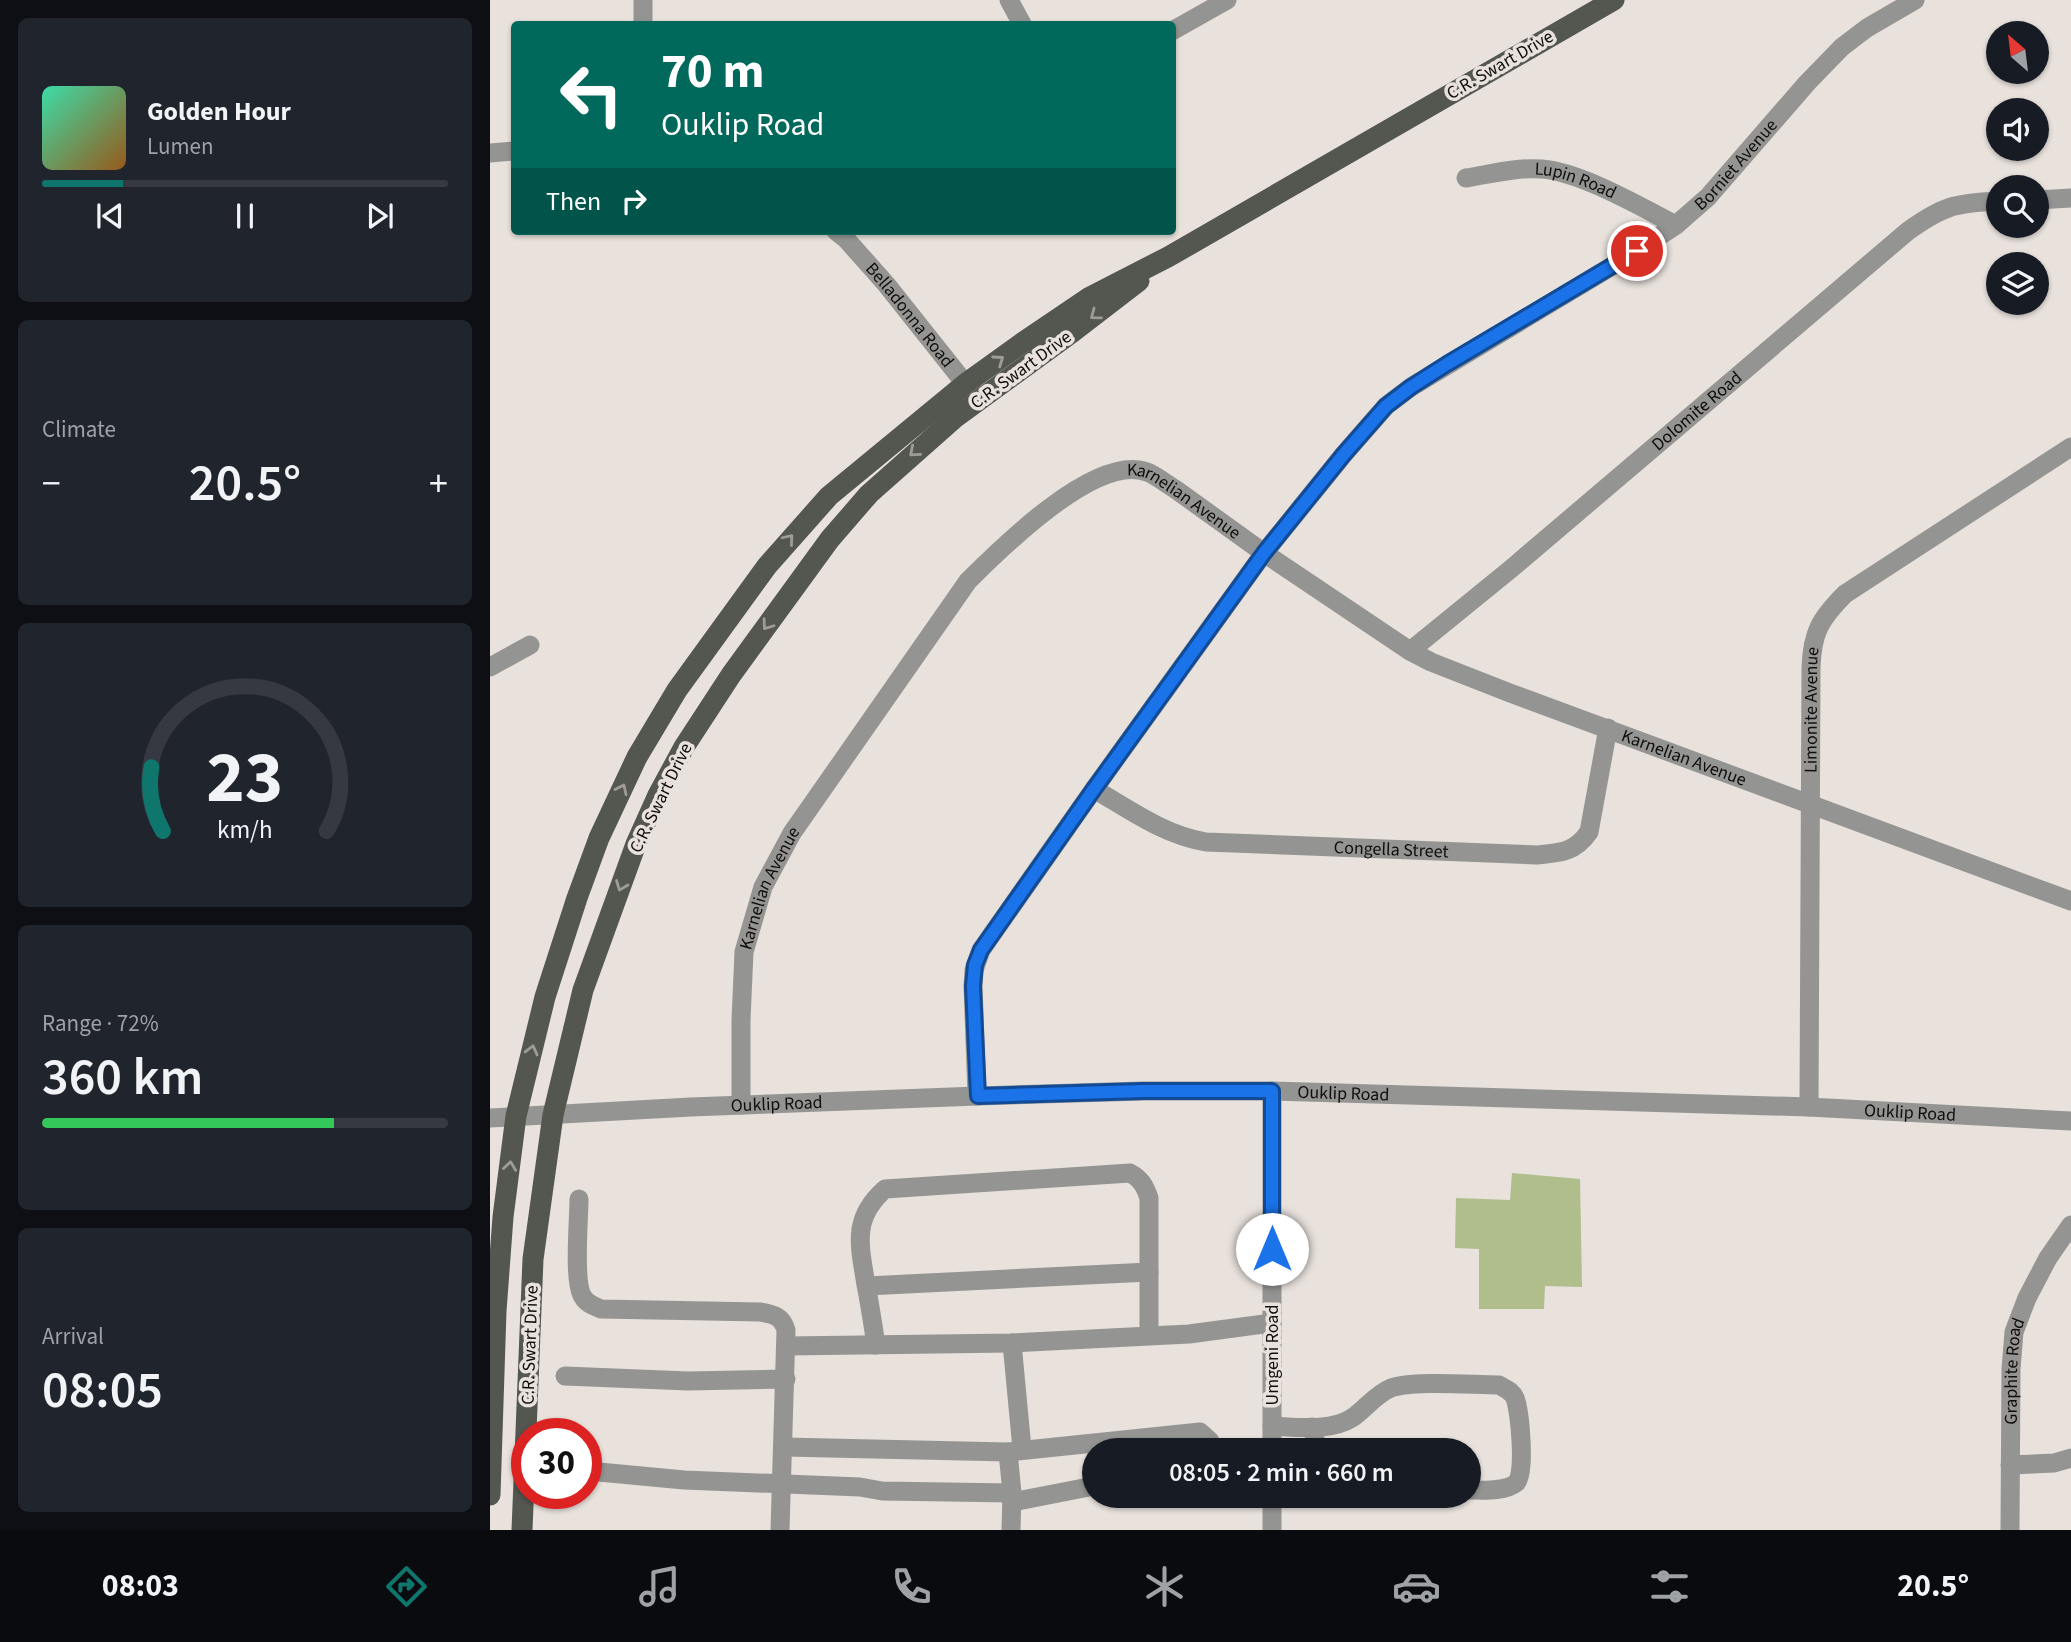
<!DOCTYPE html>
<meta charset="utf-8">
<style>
body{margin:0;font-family:"Source Sans 3",sans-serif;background:#20242c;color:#f1f3f6;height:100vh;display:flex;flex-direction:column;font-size:26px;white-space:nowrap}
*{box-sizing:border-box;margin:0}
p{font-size:23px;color:#9ea1a6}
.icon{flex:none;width:38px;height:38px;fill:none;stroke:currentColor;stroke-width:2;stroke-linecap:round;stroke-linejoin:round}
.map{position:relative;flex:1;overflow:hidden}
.sheet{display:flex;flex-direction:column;gap:18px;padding:18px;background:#0d0f14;width:490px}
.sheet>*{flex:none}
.banner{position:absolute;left:21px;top:21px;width:665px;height:214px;border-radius:7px;box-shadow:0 2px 5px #0004;background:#00695c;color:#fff;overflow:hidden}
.needle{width:46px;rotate:332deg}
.fabs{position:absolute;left:1496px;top:21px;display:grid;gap:14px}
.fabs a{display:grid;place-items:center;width:63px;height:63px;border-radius:50%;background:#171b24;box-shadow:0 2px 5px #0004;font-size:35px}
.speed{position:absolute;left:21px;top:1418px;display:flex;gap:14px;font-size:35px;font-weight:700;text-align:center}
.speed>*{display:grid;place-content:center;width:91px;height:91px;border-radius:50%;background:#171b24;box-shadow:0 2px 5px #0004;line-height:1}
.speed .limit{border:10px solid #d22;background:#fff;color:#111}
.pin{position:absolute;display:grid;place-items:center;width:60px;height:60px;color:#fff;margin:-30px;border:4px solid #fff;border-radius:50%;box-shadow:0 2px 7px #0007}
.me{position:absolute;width:77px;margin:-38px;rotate:0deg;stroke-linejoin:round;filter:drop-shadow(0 0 5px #0008)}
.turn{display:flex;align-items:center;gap:24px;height:147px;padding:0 35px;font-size:32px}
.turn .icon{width:91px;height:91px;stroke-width:2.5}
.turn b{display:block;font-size:49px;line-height:60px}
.then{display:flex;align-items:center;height:66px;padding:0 35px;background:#0003;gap:14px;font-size:26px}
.big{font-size:52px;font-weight:600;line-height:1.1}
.sheet .widget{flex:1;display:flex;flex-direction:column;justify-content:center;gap:10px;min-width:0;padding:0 24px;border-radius:10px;background:#20242c}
.sheet .dial{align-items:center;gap:0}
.dial svg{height:182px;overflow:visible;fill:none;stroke:#363941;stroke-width:7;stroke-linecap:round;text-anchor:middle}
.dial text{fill:#f1f3f6;stroke:none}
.song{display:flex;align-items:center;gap:21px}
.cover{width:84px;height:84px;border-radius:10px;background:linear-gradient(135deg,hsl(160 70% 55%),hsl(30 70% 35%))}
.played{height:7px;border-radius:4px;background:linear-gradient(90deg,#0f766e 20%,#363941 20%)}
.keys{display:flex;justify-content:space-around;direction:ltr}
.heat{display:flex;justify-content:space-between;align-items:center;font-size:38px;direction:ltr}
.charge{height:10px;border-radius:5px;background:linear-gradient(90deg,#34c759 72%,#363941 0)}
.trip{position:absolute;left:592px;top:1438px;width:399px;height:70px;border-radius:35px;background:#171b24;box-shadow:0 2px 5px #0004;font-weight:600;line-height:70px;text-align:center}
.dock{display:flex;height:112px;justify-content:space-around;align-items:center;background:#090b0e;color:#9ea1a6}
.dock .icon{width:49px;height:49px}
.dock .current{color:#0f766e}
.dock b{font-size:32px;color:#f1f3f6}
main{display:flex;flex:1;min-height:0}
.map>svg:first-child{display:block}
.green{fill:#afbe8a}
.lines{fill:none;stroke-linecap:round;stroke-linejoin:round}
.minor{stroke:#949592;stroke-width:19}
.major{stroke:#545650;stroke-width:21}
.oneway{stroke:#9e9c96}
.route-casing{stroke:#114b97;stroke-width:18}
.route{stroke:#1a73e8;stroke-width:12}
.labels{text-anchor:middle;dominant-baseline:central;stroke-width:7;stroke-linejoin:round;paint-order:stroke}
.street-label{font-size:18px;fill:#100e0c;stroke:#e8e1dc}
</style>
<main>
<section class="sheet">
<div class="widget">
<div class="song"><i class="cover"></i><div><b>Golden Hour</b><p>Lumen</p></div></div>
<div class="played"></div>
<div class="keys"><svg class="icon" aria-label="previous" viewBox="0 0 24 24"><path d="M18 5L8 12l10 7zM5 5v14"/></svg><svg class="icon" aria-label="pause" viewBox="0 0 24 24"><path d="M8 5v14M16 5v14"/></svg><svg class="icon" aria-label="next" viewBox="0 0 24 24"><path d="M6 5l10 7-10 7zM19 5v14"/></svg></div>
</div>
<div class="widget"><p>Climate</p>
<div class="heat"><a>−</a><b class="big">20.5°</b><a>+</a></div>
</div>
<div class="widget dial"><svg viewBox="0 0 100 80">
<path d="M14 69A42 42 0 1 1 86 69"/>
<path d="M14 69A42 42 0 0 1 9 41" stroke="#0f766e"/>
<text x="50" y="56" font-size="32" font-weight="700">23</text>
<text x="50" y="72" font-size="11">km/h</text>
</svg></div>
<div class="widget"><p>Range · 72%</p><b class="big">360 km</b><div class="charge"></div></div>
<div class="widget"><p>Arrival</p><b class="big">08:05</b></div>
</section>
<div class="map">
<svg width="1581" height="1530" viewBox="0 0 1581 1530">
<rect width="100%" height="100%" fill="#e8e1dc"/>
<path class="green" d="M1022,1173L1090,1179L1092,1287L1055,1286L1054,1309H989V1249L965,1248L966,1198L1020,1200Z"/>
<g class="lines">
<g class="minor">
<path d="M519,0L532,24"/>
<path d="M153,24V0"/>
<path d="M682,31L737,0"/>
<path d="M0,153L24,151"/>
<path id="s1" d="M976,178C1001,174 1027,167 1052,169C1091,172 1151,207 1186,225"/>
<path d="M1547,200L1581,198"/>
<path id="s2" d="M346,231L356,239L396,284L485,396"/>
<path id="s3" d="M920,651L1022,568L1418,231C1453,206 1465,203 1508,201"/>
<path d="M0,667L40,645"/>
<path id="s4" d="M604,789C640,810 674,835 716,842L1047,855C1071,853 1085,852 1099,832L1118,728"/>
<path d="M782,1091V1451"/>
<path id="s5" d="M487,1096L483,986L484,970L491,950L604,789L774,553L854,454L896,406L921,387L1147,251L1186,225L1218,197L1317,83L1352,47L1377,28L1425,0"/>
<path id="s6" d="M251,1105V1020L254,952L273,887L302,833L478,581C511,548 606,453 657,472C666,475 676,484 685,489L774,553L920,651L941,662L1020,693L1581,901"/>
<path id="s7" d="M1319,1107L1321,668C1322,633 1330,619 1355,594L1581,447"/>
<path id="s8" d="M0,1118L201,1107L487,1096L653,1091H782L1319,1107L1581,1121"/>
<path d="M89,1199C89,1220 83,1283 93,1297C97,1304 104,1306 111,1309L270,1312C283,1314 292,1316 296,1330L290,1530"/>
<path d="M377,1286L659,1272"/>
<path d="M522,1343L532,1449"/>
<path d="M386,1345C383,1325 380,1305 376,1285C370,1246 361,1219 395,1189L640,1173C651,1179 655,1186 659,1198V1335"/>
<path d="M296,1346L522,1343L699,1334L782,1323"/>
<path d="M75,1376L198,1381L296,1379"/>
<path d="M782,1426C807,1427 840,1432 862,1418C875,1409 886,1394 901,1388C924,1380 982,1385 1009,1385C1016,1389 1022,1391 1025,1398C1030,1411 1036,1476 1026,1483C1015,1492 992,1490 978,1490"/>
<path d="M822,1427L828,1451"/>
<path d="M294,1447L518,1452L710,1432L720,1441L722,1451"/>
<path d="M518,1452L522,1493L521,1530"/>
<path d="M1520,1465L1564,1463L1581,1458"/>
<path d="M109,1472L194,1480L370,1487L392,1491L522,1493"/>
<path d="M522,1502L604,1486"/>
<path d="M782,1530V1496"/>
<path id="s9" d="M1520,1530L1521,1369L1524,1332L1537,1298L1558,1258L1581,1225"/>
</g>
<g class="major">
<path d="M0,1495L6,1311L13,1217L26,1116L55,997L87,898L109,838L147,757L187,690L277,566L339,496L475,384L532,343L600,297L678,257L1124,0"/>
<path d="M32,1530L43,1259L63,1115L93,990L146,844L168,795L194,747L241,675L340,539L379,494L466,417L584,331L649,281"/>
</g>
</g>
<defs><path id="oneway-chevron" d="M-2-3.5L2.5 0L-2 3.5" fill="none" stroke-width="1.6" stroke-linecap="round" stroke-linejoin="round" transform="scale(1.75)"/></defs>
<g class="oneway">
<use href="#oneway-chevron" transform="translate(605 315) rotate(143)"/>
<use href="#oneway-chevron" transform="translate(509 360) rotate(-35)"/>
<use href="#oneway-chevron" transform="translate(424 452) rotate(139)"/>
<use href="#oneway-chevron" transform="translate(299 539) rotate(-50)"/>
<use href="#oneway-chevron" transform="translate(277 625) rotate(126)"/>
<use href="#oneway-chevron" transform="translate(132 789) rotate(-65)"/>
<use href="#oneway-chevron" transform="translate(131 886) rotate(111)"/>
<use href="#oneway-chevron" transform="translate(42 1050) rotate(-76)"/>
<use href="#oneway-chevron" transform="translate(20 1166) rotate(-82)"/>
</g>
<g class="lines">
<defs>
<path id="route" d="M782,1249V1091H653L488,1096L483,986L485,965L491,950L604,789L774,553L854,454L896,406L921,387L957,364L1147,251"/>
</defs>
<use href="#route" class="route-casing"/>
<use href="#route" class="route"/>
</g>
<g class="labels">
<g class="street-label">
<text transform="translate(1010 65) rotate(-30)">C.R. Swart Drive</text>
<text stroke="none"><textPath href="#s5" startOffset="1253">Borniet Avenue</textPath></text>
<text stroke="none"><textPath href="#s1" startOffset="112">Lupin Road</textPath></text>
<text stroke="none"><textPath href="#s2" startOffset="112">Belladonna Road</textPath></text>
<text transform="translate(531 370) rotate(-36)">C.R. Swart Drive</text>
<text stroke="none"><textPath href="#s3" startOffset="374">Dolomite Road</textPath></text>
<text stroke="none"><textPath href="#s6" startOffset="852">Karnelian Avenue</textPath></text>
<text stroke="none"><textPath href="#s7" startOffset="397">Limonite Avenue</textPath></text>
<text stroke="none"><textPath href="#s6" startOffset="1419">Karnelian Avenue</textPath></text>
<text transform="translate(171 798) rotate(-64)">C.R. Swart Drive</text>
<text stroke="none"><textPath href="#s4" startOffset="310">Congella Street</textPath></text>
<text stroke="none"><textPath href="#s6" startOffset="222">Karnelian Avenue</textPath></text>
<text stroke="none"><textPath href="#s8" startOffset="854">Ouklip Road</textPath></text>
<text stroke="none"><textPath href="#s8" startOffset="287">Ouklip Road</textPath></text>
<text stroke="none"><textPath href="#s8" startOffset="1421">Ouklip Road</textPath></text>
<text transform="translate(40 1345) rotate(-88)">C.R. Swart Drive</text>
<text transform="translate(782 1355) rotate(-90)">Umgeni Road</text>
<text stroke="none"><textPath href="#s9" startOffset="159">Graphite Road</textPath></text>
</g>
</g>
</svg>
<div class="fabs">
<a><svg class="needle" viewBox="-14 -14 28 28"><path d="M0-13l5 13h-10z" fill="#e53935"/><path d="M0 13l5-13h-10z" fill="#9ea1a6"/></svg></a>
<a><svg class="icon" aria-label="sound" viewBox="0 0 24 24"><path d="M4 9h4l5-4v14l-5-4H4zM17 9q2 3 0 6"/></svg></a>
<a><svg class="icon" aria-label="search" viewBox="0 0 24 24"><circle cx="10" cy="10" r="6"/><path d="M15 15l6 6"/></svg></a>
<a><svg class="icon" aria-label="layers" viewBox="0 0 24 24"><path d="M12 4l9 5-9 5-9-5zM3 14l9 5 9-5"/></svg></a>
</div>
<div class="speed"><div class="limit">30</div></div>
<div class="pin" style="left:1147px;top:251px;background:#d93025"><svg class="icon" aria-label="arrive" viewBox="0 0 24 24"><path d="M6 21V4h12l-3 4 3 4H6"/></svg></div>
<svg class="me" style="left:782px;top:1249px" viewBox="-20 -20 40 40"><circle r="19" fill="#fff"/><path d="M0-13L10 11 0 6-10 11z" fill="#1a73e8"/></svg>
<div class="trip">08:05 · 2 min · 660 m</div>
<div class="banner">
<div class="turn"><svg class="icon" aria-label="left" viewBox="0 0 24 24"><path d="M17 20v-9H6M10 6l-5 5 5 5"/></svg><div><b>70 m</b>Ouklip Road</div></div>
<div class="then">Then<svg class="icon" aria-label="right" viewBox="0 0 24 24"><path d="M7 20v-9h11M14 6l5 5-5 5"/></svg></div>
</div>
</div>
</main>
<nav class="dock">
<b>08:03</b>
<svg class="icon current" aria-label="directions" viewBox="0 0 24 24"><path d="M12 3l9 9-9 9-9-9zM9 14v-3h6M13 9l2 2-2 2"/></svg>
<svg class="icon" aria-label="music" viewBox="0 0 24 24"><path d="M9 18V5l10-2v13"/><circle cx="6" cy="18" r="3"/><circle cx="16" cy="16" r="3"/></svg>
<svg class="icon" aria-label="phone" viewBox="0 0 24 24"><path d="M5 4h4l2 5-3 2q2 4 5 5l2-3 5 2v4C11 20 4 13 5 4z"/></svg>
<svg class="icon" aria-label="climate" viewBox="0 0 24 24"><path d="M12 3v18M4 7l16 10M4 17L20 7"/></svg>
<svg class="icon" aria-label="car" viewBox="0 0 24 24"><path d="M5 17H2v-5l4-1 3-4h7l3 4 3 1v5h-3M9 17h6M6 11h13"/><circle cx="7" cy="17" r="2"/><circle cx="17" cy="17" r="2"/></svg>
<svg class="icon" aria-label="filters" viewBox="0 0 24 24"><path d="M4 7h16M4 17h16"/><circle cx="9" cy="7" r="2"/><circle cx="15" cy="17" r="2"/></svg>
<b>20.5°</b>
</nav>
